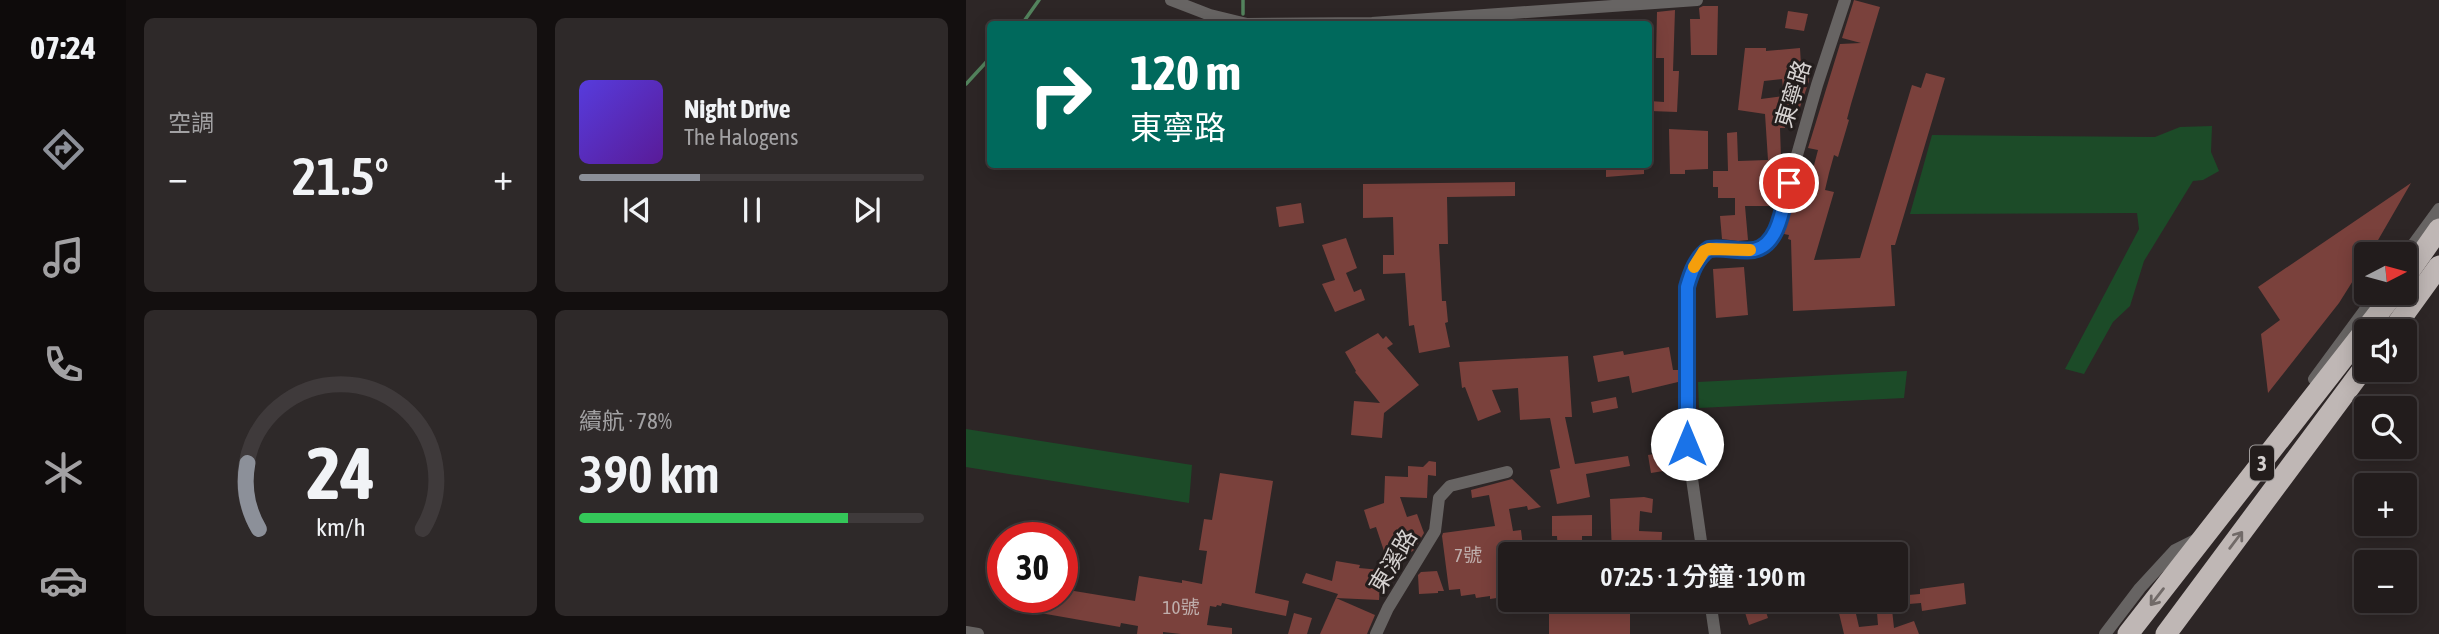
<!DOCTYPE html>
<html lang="zh-TW">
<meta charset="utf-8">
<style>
body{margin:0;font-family:"Asap Condensed","Noto Sans TC",sans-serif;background:#2e2929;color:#f1f3f6;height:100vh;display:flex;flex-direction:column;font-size:26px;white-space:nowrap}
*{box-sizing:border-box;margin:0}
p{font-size:23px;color:#a2a1a3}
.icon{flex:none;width:38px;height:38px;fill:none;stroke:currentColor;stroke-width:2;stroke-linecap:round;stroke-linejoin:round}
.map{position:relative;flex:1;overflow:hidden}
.details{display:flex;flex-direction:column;gap:18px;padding:18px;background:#130f0f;width:840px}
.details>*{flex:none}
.banner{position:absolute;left:21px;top:21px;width:665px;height:147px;border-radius:7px;box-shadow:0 4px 18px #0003,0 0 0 2px #3f3a3b;background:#00695c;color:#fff;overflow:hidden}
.needle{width:46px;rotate:84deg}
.buttons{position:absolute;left:1388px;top:242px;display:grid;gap:14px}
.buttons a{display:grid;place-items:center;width:63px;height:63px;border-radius:7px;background:#221c1c;box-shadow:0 4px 18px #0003,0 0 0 2px #3f3a3b;font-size:35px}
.speed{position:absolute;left:21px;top:522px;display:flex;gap:14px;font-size:35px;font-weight:700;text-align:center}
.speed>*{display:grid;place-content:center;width:91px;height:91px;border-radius:50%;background:#221c1c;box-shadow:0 4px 18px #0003,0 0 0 2px #3f3a3b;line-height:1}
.speed .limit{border:10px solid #d22;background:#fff;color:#111}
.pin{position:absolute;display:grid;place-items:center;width:60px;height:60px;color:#fff;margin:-30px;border:4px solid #fff;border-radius:50%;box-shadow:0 2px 7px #0007}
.me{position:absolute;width:77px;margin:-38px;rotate:0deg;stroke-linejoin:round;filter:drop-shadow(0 0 5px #0008)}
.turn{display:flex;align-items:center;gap:24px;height:147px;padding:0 28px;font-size:32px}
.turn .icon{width:91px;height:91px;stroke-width:2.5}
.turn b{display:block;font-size:49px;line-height:60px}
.big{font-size:52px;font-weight:600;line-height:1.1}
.details .widget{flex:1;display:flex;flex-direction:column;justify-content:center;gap:10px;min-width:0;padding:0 24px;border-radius:10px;background:#2e2929}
.details .dial{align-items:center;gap:0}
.dial svg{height:182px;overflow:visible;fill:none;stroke:#3f3a3b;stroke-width:7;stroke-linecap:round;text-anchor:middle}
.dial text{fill:#f1f3f6;stroke:none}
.song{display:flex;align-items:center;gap:21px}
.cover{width:84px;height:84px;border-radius:10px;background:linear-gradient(135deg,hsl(250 70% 55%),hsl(270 70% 35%))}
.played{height:7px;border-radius:4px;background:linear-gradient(90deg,#8c9099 35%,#3f3a3b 35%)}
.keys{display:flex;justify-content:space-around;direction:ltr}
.heat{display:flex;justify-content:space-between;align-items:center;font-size:38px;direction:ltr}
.charge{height:10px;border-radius:5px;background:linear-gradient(90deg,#34c759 78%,#3f3a3b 0)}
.details .tiles{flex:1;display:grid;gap:18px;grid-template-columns:repeat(2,1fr)}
.trip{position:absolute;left:532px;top:542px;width:410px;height:70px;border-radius:7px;background:#221c1c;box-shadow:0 4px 18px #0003,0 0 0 2px #3f3a3b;font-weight:600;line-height:70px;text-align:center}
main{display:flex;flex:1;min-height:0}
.dock{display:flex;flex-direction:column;width:126px;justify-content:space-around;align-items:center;background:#0e0b0b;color:#a2a1a3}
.dock .icon{width:49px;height:49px}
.dock .current{color:#8c9099}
.dock b{font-size:32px;color:#f1f3f6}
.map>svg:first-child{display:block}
.green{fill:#1c4b28}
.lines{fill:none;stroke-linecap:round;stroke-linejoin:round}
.stream{stroke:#53835d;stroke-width:3.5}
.building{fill:#7a413c;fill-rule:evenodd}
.minor{stroke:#676463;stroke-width:12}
.motorway{stroke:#bfb7b5;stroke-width:21}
.oneway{stroke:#716a68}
.route-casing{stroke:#114b97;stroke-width:18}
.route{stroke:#1a73e8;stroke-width:12}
.slow{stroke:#f59e0b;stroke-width:12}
.labels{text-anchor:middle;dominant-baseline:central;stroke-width:6;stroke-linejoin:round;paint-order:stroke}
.number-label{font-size:19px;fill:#bfaeac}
.shield{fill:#231d1c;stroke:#a09c9b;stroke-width:2}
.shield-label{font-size:21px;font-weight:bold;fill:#d6d2d1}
.street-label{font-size:23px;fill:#d6d2d1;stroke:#231d1c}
</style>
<main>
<nav class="dock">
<b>07:24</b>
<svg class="icon current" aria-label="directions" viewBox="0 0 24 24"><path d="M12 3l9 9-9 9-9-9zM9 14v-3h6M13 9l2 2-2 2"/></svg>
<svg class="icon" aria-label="music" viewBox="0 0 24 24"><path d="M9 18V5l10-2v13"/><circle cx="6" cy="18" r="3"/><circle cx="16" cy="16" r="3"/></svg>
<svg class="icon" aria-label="phone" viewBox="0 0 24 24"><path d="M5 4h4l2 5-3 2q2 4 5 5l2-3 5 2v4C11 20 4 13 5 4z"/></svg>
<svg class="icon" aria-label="climate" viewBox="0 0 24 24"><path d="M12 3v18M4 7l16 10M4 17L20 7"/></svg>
<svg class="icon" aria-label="car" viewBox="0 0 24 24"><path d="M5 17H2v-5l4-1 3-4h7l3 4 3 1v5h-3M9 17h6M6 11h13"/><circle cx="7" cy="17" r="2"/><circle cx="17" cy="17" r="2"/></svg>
</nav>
<section class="details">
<div class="tiles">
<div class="widget"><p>空調</p>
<div class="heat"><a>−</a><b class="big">21.5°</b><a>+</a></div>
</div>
<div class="widget">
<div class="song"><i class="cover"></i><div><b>Night Drive</b><p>The Halogens</p></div></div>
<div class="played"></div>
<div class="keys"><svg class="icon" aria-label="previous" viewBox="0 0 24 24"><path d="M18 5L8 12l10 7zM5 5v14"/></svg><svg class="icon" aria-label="pause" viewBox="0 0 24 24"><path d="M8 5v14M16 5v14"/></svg><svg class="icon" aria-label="next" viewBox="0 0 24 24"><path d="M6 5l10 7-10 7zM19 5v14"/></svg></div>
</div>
<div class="widget dial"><svg viewBox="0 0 100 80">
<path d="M14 69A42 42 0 1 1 86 69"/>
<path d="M14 69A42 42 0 0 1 9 40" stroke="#8c9099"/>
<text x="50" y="56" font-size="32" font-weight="700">24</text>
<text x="50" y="72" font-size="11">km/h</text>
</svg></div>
<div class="widget"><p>續航 · 78%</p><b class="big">390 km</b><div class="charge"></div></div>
</div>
</section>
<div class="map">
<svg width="1473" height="634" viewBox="0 0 1473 634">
<rect width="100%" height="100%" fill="#2d2626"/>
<g class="green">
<path d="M1246,126L1245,152L1253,171L1237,180L1227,181L1178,261L1164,306L1147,322L1118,374L1099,369L1173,229L1171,213L944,214L966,135L1189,137L1214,127Z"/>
<path d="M941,371L938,398L733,408L732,382Z"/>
<path d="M0,429L226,465L223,503L0,467Z"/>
</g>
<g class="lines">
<g class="stream">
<path d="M277,14V0"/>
<path d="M56,24L73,0"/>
<path d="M0,84L24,58"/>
</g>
</g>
<g class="building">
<path d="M888,0L914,7L885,104L881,119L883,120L872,157L868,155L863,173L859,190L868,192L848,260L894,258L946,85L955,88L960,73L979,78L929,245H925L929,306L827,311L825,240L822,239L823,235L818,234L838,166L847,169L852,150L842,148L874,44L895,43L876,38Z"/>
<path d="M737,6H752L751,55H725L724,19H734L733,8Z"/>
<path d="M709,10L707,71H713L711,112L684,111V101L698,102V58H690L691,12Z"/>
<path d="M822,11L842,14L838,31L819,28Z"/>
<path d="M779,48H800V51L834,48L835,65H841L843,81L833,110L818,111L819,128H814L815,159H806L807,206H779L782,240L772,241L756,239L754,216L769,215V198H752V187H747V171H762L761,133L771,132L772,161L802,160L799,114L772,110ZM816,79L818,96L795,99L798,81Z"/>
<path d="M703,129L742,131V169L719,170V174H704Z"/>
<path d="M640,164H678V174L640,177Z"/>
<path d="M549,182V196L481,197L482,244H473L476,301H480L482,322L479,323L484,347L453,353L448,325L443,326L439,273L417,274V255H428L427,217L397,218V184Z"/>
<path d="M1445,183L1404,254H1400V260L1373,303L1302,393L1295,334L1314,320L1292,287Z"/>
<path d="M335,203L338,223L313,227L310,207Z"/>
<path d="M380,238L391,268L380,273L388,292L395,289L399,300L369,312L356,284L369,280L356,245Z"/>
<path d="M778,267L782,315L750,318L747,269Z"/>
<path d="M412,333L417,339L420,336L427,344L421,348L453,385L418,413L416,438L385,435L388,401L414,403L389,372L390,371L379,352Z"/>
<path d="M703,347L707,370H712V382L666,393L663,376L632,382L627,356L657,351L658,355Z"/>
<path d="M602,356L606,417H599L609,464L662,456L664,466L620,474L624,497L591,504L584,470L594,468L584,418L554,420L552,388L526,390L535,412L512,421L499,387L496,388L493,362Z"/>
<path d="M650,397L652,408L627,413L625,402Z"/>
<path d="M712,450L716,468L685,473L682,455Z"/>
<path d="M463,461L470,462V476L462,475L461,498L434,497L441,517L451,514L458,533L447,551L442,553L443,556L440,561L422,563L410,527L404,529L398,510L418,503L419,476L442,477V466L457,467Z"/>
<path d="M254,473L307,481L289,593L323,601L320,616L256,603L255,606L251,605L250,607L244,606L241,625L266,628V634H215L197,632V634H171L172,626L155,623L154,627L63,611L65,597H96V589L169,601L173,576L216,583V580L236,584L241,551L233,550L238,519L246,520Z"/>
<path d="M546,479L575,507L562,510L561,506L543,509L547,531L555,530L558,555H534L537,578H544V596L524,599V596L510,598L509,594L495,596L494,589L483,590L476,536L477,533L529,526L523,495L506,498L505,490Z"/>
<path d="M678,497L687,499L686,513L674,511L673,531L696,532L695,555H685L684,543H660V555H646L644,499Z"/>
<path d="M626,515V536H616V555H592L591,536H586V516Z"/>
<path d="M370,561L394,565L393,568L415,570L413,600L370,598L372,594L336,583L340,573L366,581Z"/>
<path d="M471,571L478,591H472V593L453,594L452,575L455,572Z"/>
<path d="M998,583L1000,604L956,611L955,603L943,604L942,595L954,594V589Z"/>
<path d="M370,598L409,615L401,634H354Z"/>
<path d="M648,600H703V607L664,610V634H583V612L648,613Z"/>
<path d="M775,600H796L802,618L783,625Z"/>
<path d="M910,600H925L928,628L948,621L953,634H878L871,605L887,601L893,627L912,625Z"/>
<path d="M328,613L346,618L341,634H322Z"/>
</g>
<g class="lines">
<g class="minor">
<path d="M205,0L244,15L281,24L406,23L731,0"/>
<path d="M1438,257L1473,209"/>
<path d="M1348,379L1412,292"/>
<path d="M737,555L721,444V287C742,210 780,279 809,232L851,85L879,0"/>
<path d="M744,600L749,634"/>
<path d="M0,632L12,634"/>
<path d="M410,634L422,608L469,531L473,498L484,486L541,472"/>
<path d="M1139,634L1174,588L1209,550L1229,540"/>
</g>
<g class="motorway">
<path d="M1438,279L1473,229"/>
<path d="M1426,331L1473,266"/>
<path d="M1162,634L1429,292"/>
<path d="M1200,634L1400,365"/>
</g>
</g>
<defs><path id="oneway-shaft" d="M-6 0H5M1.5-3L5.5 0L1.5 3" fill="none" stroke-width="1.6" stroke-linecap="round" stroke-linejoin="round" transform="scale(1.75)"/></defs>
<g class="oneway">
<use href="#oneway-shaft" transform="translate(1270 540) rotate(-53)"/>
<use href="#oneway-shaft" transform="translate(1191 597) rotate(128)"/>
</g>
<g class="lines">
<defs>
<path id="route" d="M721,444V287C725,273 730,258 743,249C758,247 774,252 788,250C814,245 817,204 823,183"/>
</defs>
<use href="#route" class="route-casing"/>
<use href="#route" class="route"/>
<path class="slow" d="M728,267L738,251L743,249L784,250"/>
</g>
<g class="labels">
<g class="number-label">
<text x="502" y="555">7號</text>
<text x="215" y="607">10號</text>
</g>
<rect class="shield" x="1284" y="445.5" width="24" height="35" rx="5"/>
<g class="shield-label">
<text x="1296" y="463">3</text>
</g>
<g class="street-label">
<text transform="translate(827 94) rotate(-73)">東寧路</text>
<text transform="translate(427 561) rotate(-59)">東溪路</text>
</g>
</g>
</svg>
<div class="buttons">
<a><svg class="needle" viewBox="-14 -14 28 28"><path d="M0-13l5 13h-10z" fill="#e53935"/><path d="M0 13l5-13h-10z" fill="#a2a1a3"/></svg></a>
<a><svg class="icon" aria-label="sound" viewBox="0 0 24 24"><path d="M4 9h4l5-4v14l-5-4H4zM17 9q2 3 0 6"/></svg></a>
<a><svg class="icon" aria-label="search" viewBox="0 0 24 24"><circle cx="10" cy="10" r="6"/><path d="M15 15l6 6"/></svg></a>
<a>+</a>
<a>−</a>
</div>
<div class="speed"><div class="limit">30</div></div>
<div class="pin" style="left:823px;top:183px;background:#d93025"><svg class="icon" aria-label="arrive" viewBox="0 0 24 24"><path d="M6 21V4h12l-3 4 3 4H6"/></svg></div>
<svg class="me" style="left:721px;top:444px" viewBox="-20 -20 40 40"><circle r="19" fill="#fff"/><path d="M0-13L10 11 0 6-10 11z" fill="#1a73e8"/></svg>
<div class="trip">07:25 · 1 分鐘 · 190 m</div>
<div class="banner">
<div class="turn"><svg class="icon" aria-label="right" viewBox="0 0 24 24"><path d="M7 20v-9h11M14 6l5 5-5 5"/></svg><div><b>120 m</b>東寧路</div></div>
</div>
</div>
</main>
